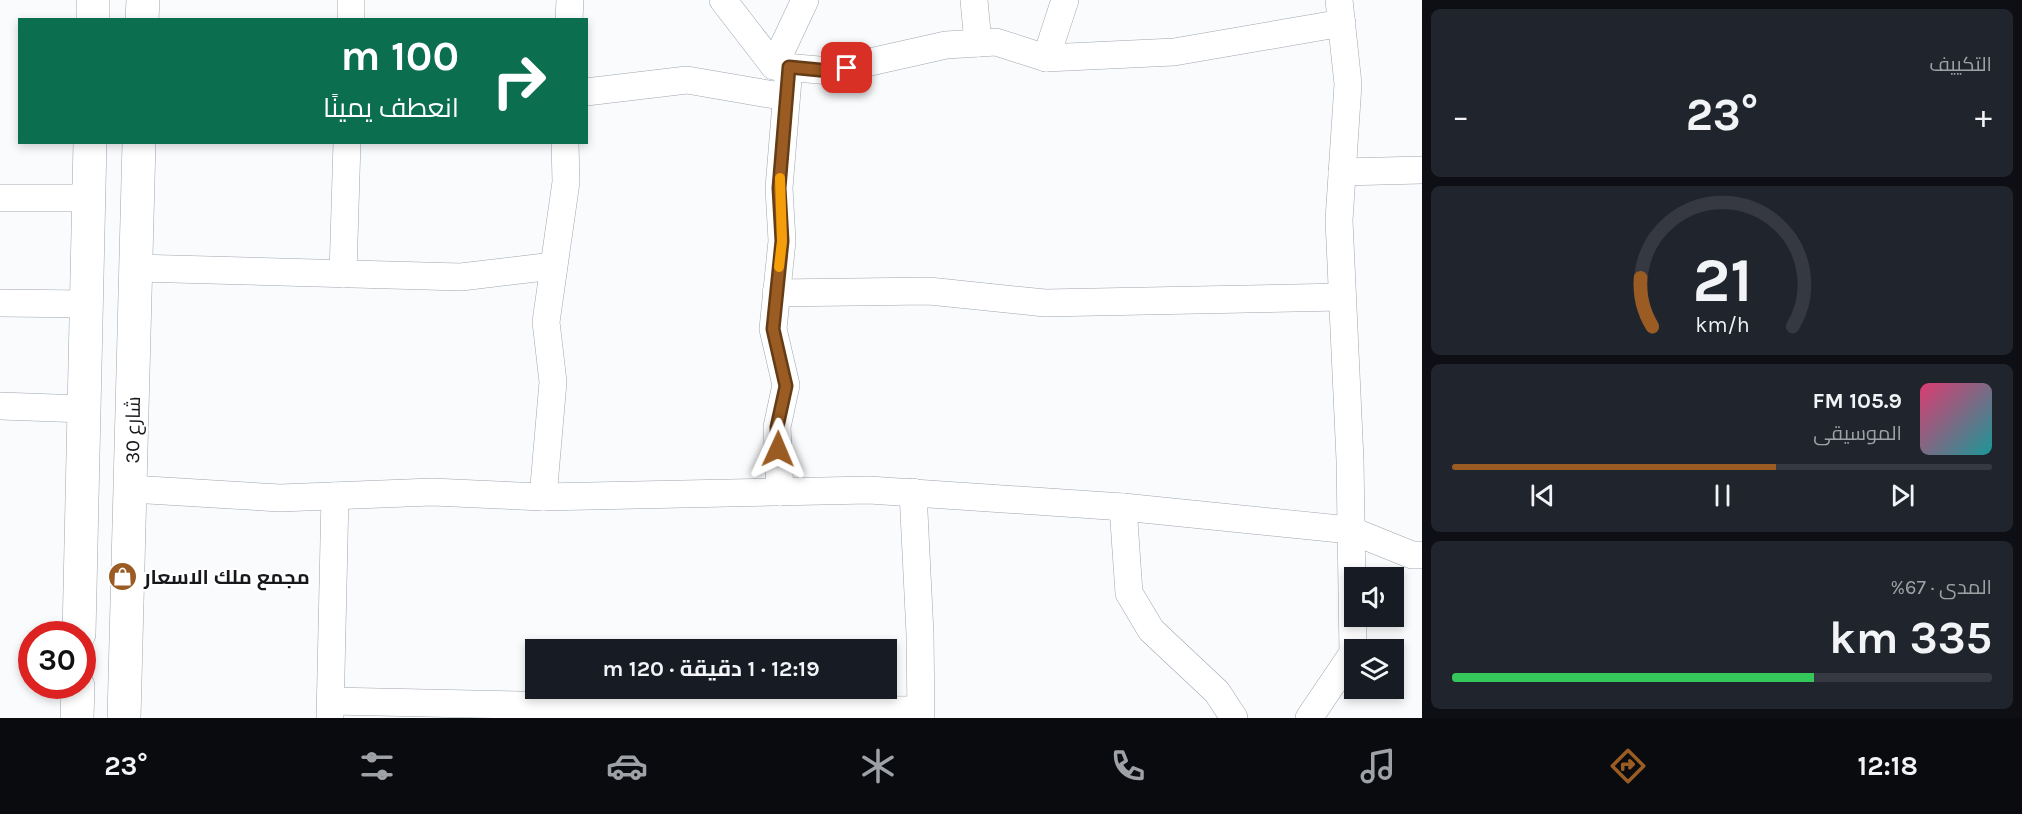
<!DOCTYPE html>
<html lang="ar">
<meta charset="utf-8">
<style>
body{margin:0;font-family:Karla,Cairo,sans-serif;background:#20242c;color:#f1f3f6;direction:rtl;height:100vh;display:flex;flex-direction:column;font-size:22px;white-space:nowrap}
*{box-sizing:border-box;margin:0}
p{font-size:20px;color:#9ea1a6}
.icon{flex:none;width:33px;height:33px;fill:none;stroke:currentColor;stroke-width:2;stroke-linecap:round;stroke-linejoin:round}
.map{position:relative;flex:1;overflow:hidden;direction:ltr}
.drawer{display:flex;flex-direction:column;gap:9px;padding:9px;background:#0d0f14;width:600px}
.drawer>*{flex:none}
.guide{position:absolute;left:18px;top:18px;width:570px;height:126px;border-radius:0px;box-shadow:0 3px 9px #0003;direction:rtl;background:#0b6e4f;color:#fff;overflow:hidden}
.controls{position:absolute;left:1344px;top:567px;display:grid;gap:12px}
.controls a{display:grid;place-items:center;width:60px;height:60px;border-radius:0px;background:#171b24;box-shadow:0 3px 9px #0003;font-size:30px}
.speed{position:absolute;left:18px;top:621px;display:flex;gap:12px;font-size:30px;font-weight:700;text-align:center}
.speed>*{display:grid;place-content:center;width:78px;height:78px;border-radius:50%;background:#171b24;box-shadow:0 3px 9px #0003;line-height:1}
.speed .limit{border:9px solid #d22;background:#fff;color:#111}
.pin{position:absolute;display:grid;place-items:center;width:51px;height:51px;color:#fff;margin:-26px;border-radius:12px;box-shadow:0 3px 9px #0006}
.me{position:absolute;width:66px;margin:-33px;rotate:1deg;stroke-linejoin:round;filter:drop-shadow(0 0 4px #0008)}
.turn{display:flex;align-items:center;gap:21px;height:126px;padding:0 30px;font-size:27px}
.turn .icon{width:78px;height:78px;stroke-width:2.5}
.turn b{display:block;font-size:42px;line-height:51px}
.big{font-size:45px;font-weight:700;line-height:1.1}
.drawer .card{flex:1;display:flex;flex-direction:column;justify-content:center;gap:9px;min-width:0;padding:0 21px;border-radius:9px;background:#20242c}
.drawer .dial{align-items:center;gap:0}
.dial svg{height:156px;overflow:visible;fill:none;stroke:#363941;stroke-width:7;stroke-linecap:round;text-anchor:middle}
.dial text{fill:#f1f3f6;stroke:none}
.song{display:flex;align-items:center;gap:18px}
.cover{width:72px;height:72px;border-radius:9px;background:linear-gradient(135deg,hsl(340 70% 55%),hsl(180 70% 35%))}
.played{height:6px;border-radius:3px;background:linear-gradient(90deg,#9a5c22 60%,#363941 60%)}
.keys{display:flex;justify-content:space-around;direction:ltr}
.heat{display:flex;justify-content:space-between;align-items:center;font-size:33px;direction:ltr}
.charge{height:9px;border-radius:4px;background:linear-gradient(90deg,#34c759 67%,#363941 0)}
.trip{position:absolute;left:525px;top:639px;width:372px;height:60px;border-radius:0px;background:#171b24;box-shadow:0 3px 9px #0003;font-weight:700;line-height:60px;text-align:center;direction:rtl}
.dock{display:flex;height:96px;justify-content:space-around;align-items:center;background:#090b0e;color:#9ea1a6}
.dock .icon{width:42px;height:42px}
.dock .selected{color:#9a5c22}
.dock b{font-size:27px;color:#f1f3f6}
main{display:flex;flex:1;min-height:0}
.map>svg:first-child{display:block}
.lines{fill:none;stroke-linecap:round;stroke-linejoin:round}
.street-casing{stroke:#9fa6af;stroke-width:28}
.secondary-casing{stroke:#9fa6af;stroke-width:34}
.street{stroke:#fff;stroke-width:27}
.secondary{stroke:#fff;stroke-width:33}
.route-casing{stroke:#643c16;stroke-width:15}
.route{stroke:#9a5c22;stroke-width:10}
.slow{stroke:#f59e0b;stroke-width:10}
.labels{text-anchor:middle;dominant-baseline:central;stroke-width:5;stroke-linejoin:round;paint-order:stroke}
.street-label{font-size:20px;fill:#16181c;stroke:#fff}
.poi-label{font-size:20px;font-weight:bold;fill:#16181c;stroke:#fff;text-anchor:start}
</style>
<main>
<section class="drawer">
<div class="card"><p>التكييف</p>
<div class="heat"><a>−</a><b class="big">23°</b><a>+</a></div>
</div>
<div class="card dial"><svg viewBox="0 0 100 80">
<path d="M14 69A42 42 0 1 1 86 69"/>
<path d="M14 69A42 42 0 0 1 8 44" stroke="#9a5c22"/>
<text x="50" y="56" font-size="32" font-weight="700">21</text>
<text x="50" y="72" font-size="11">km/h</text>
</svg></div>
<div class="card">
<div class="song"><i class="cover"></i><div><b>105.9 FM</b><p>الموسيقى</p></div></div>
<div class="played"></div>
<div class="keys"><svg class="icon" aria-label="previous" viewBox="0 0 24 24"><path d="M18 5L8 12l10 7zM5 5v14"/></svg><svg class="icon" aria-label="pause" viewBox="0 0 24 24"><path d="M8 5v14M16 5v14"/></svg><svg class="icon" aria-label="next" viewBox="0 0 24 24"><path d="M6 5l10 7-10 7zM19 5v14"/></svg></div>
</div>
<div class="card"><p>المدى · 67%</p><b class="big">335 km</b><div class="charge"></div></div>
</section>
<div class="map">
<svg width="1422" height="718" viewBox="0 0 1422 718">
<rect width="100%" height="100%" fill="#fafbfd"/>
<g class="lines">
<defs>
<g id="street">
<path d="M351,0V20"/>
<path d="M723,0L774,66L830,71L946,45L996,42L1046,58L1174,52L1342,23"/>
<path d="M974,0L978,43"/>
<path d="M569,20L570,0"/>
<path d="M1046,58L1065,0"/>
<path d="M774,66L805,0"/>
<path d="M586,92L687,80L786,97"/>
<path d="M1342,172L1422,170"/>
<path d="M0,198H89"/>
<path d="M136,268L461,277L553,266"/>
<path d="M343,274L347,142"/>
<path d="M776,293L929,291L1045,303L1342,297"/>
<path d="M0,303L87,304"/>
<path d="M0,406L84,409"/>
<path d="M131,489L280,498L432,492L543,497L869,490L1123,507L1350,530L1412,555H1422"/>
<path d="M780,492L777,427L786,385L773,329L782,241L779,188L789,67"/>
<path d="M913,492L920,634L921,718"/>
<path d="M543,497L553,382L546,322L566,182L565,142"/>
<path d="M1123,507L1129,593L1151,630L1217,692L1234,718"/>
<path d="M331,701L702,709L920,710"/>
<path d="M330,718L335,496"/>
<path d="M1309,718L1353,653L1350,460L1339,220L1348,84L1339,0"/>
</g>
<g id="secondary">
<path d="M93,20V0"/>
<path d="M142,20L143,0"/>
<path d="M79,634L90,142"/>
<path d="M77,718L78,686"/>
<path d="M124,718L139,142"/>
</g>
</defs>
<use href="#street" class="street-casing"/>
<use href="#secondary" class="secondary-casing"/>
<use href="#street" class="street"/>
<use href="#secondary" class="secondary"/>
</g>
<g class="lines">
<defs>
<path id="route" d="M778,449L777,427L786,386L773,329L782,241L779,188L789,67L830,71L847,68"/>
</defs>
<use href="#route" class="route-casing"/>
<use href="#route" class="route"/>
<path class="slow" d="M779,267L782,241L780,178"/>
</g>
<defs>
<symbol id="shop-disc" viewBox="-11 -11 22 22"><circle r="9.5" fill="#9a5c22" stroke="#fff"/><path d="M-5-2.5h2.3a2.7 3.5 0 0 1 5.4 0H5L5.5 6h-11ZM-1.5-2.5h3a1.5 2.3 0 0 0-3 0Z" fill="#fff"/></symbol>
</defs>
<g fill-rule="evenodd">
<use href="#shop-disc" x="106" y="560" width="33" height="33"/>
</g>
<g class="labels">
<g class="street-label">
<text transform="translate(133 430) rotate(-89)">شارع 30</text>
</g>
<g class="poi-label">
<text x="144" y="577">مجمع ملك الاسعار</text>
</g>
</g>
</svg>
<div class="controls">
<a><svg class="icon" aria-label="sound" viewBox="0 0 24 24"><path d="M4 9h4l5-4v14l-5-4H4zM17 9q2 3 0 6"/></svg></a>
<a><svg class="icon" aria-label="layers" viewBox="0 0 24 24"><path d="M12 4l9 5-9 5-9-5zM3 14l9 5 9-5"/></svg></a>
</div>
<div class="speed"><div class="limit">30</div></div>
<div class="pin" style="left:847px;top:68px;background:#d93025"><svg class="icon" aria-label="arrive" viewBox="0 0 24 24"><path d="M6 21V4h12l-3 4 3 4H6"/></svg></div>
<svg class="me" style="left:778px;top:449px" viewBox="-20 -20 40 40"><path d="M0-17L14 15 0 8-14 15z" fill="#9a5c22" stroke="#fff" stroke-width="4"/></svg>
<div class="trip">12:19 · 1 دقيقة · 120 m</div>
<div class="guide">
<div class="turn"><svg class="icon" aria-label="right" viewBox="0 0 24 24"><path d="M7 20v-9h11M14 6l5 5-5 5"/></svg><div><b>100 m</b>انعطف يمينًا</div></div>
</div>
</div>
</main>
<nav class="dock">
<b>12:18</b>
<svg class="icon selected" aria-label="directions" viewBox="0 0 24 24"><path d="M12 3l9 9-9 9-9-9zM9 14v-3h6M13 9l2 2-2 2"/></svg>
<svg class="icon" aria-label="music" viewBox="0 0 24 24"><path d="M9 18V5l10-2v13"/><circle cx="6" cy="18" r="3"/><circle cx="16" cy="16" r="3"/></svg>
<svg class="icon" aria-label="phone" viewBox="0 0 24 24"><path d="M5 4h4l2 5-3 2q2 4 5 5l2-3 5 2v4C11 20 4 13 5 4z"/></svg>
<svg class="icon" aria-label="climate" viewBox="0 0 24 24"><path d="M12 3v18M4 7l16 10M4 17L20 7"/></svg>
<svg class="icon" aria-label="car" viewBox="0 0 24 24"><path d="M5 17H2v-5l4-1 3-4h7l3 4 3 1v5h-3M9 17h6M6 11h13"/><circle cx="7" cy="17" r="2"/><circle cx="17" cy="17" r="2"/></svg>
<svg class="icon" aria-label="filters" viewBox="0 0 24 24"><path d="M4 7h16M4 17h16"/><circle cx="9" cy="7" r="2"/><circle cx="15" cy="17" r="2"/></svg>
<b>23°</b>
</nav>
